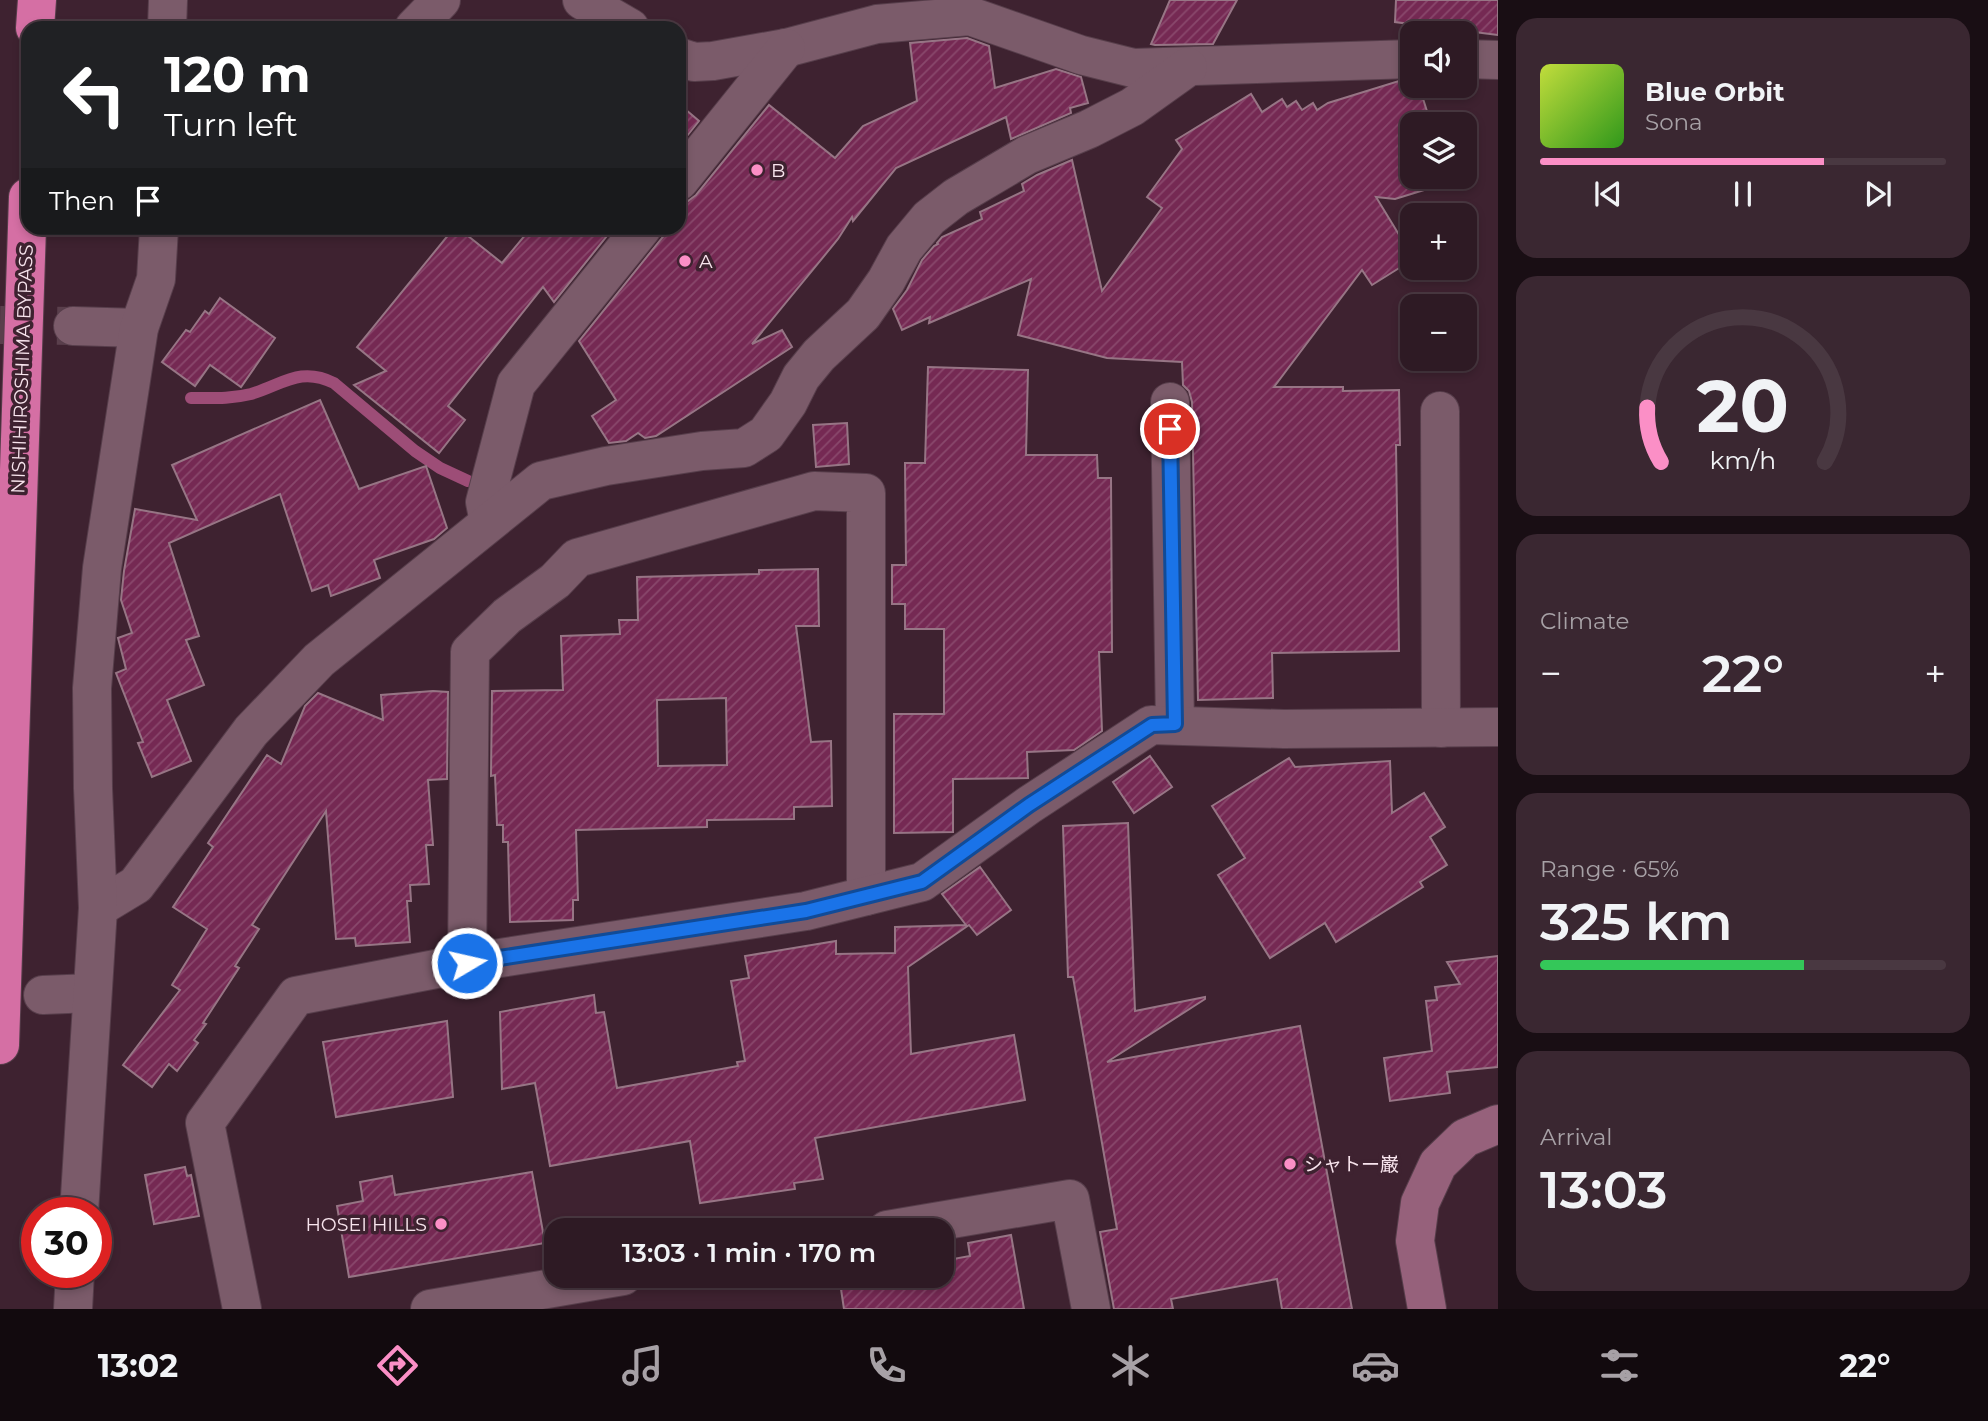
<!DOCTYPE html>
<meta charset="utf-8">
<style>
body{margin:0;font-family:Montserrat,"Noto Sans JP",sans-serif;background:#3a2731;color:#f1f3f6;height:100vh;display:flex;flex-direction:column;font-size:26px;white-space:nowrap}
*{box-sizing:border-box;margin:0}
p{font-size:23px;color:#a7a1a6}
.icon{flex:none;width:38px;height:38px;fill:none;stroke:currentColor;stroke-width:2;stroke-linecap:round;stroke-linejoin:round}
.map{position:relative;flex:1;overflow:hidden}
.drawer{display:flex;flex-direction:column;gap:18px;padding:18px;background:#190e14;width:490px}
.drawer>*{flex:none}
.hud{position:absolute;left:21px;top:21px;width:665px;height:214px;border-radius:21px;box-shadow:0 4px 10px #0003,0 0 0 2px #493841;background:#202124;color:#fff;overflow:hidden}
.buttons{position:absolute;left:1400px;top:21px;display:grid;gap:14px}
.buttons a{display:grid;place-items:center;width:77px;height:77px;border-radius:14px;background:#2e1a24;box-shadow:0 4px 10px #0003,0 0 0 2px #493841;font-size:35px}
.speed{position:absolute;left:21px;top:1197px;display:flex;gap:14px;font-size:35px;font-weight:700;text-align:center}
.speed>*{display:grid;place-content:center;width:91px;height:91px;border-radius:50%;background:#2e1a24;box-shadow:0 4px 10px #0003,0 0 0 2px #493841;line-height:1}
.speed .limit{border:10px solid #d22;background:#fff;color:#111}
.pin{position:absolute;display:grid;place-items:center;width:60px;height:60px;color:#fff;margin:-30px;border:4px solid #fff;border-radius:50%;box-shadow:0 2px 7px #0007}
.me{position:absolute;width:77px;margin:-38px;rotate:81deg;stroke-linejoin:round;filter:drop-shadow(0 0 5px #0008)}
.turn{display:flex;align-items:center;gap:24px;height:147px;padding:0 28px;font-size:32px}
.turn .icon{width:91px;height:91px;stroke-width:2.5}
.turn b{display:block;font-size:49px;line-height:60px}
.then{display:flex;align-items:center;height:66px;padding:0 28px;background:#0003;gap:14px;font-size:26px}
.big{font-size:52px;font-weight:600;line-height:1.1}
.drawer .tile{flex:1;display:flex;flex-direction:column;justify-content:center;gap:10px;min-width:0;padding:0 24px;border-radius:21px;background:#3a2731}
.drawer .dial{align-items:center;gap:0}
.dial svg{height:182px;overflow:visible;fill:none;stroke:#493841;stroke-width:7;stroke-linecap:round;text-anchor:middle}
.dial text{fill:#f1f3f6;stroke:none}
.song{display:flex;align-items:center;gap:21px}
.cover{width:84px;height:84px;border-radius:10px;background:linear-gradient(135deg,hsl(70 70% 55%),hsl(110 70% 35%))}
.played{height:7px;border-radius:4px;background:linear-gradient(90deg,#fb8fc6 70%,#493841 70%)}
.keys{display:flex;justify-content:space-around;direction:ltr}
.heat{display:flex;justify-content:space-between;align-items:center;font-size:38px;direction:ltr}
.charge{height:10px;border-radius:5px;background:linear-gradient(90deg,#34c759 65%,#493841 0)}
.trip{position:absolute;left:544px;top:1218px;width:410px;height:70px;border-radius:21px;background:#2e1a24;box-shadow:0 4px 10px #0003,0 0 0 2px #493841;font-weight:600;line-height:70px;text-align:center}
.tabs{display:flex;height:112px;justify-content:space-around;align-items:center;background:#120a0e;color:#a7a1a6}
.tabs .icon{width:49px;height:49px}
.tabs .on{color:#fb8fc6}
.tabs b{font-size:32px;color:#f1f3f6}
main{display:flex;flex:1;min-height:0}
.map>svg:first-child{display:block}
.lines{fill:none;stroke-linecap:round;stroke-linejoin:round}
.stream{stroke:#9d4d77;stroke-width:12}
.building{fill:url(#building-hatch);stroke:#977585;stroke-width:2;fill-rule:evenodd}
.street-tunnel{stroke:#5a3f4c;stroke-width:38;stroke-dasharray:38 19;stroke-linecap:butt}
.street-casing{stroke:#573e4b;stroke-width:40}
.secondary-casing{stroke:#573e4b;stroke-width:40}
.highway-casing{stroke:#573e4b;stroke-width:40}
.street{stroke:#7b5b6a;stroke-width:38}
.secondary{stroke:#96617b;stroke-width:38}
.highway{stroke:#d56fa4;stroke-width:38}
.route-casing{stroke:#114b97;stroke-width:18}
.route{stroke:#1a73e8;stroke-width:12}
.poi-dot{fill:#fb8fc6;stroke:#3e2230;stroke-width:2.5}
.labels{text-anchor:middle;dominant-baseline:central;stroke-width:7;stroke-linejoin:round;paint-order:stroke}
.poi-label{font-size:19px;fill:#f8e4ed;stroke:#3e2230;text-anchor:start}
.street-label{font-size:19px;fill:#f8e4ed;stroke:#3e2230}
</style>
<main>
<div class="map">
<svg width="1498" height="1309" viewBox="0 0 1498 1309">
<defs>
<pattern id="building-hatch" width="6" height="6" patternUnits="userSpaceOnUse" patternTransform="scale(1.75)"><rect width="6" height="6" fill="#752953"/><path d="M-1 1l2-2M0 6l6-6M5 7l2-2" fill="none" stroke="#89486c"/></pattern>
</defs>
<rect width="100%" height="100%" fill="#3e2230"/>
<g class="lines">
<path class="stream" d="M191,398C212,398 231,399 251,394C282,385 300,366 334,383L415,451L440,468L468,481"/>
</g>
<g class="building">
<path d="M1170,0H1237L1213,44L1155,45L1151,44Z"/>
<path d="M1396,0H1498V35L1395,22Z"/>
<path d="M967,38L989,46L995,88L1056,69L1081,77L1088,103L1070,108L1071,113L1011,139L1006,117L896,168L853,221L852,217L838,239L752,344L782,330L792,347L656,436L645,438L638,433L626,441L609,443L592,416L616,400L579,341L670,228H679V202L688,201L696,195L769,105L835,158L863,126L917,101L910,43Z"/>
<path d="M1399,81H1412V86H1419L1431,124H1412V177H1448L1450,182L1395,199L1376,197L1412,256V260L1372,285L1362,270L1274,387H1343V391L1399,390L1400,445H1396L1399,651L1272,653L1273,698L1198,700L1192,402L1189,391L1183,385L1182,362L1107,358L1018,335L1031,279L929,323L930,317L902,330L893,309L907,290L922,260L934,246L938,244L937,243L942,237L982,219L980,212L1024,191L1022,184L1037,175L1072,160L1102,291L1162,208L1147,197L1182,149L1176,140L1251,94L1262,112L1282,99L1287,107L1296,101L1302,110L1313,103L1317,110L1328,103Z"/>
<path d="M679,104L699,121L679,146Z"/>
<path d="M454,228H458L502,263L531,228H607L611,231L554,302L543,287L448,406L465,420L439,453L354,385L386,371L357,347Z"/>
<path d="M220,298L275,338L241,387L210,365L195,386L162,362L186,330L190,332L205,311L209,314Z"/>
<path d="M928,367L1028,370L1026,455H1097L1098,478H1111L1112,652H1099L1102,731L1074,750L1027,752L1028,778L953,779V832L894,833V714H944V629H905V604H892V565H906L905,463H925Z"/>
<path d="M320,400L359,489L426,466L447,528L434,539L374,560L380,578L331,596L328,585L312,591L280,494L169,543L199,636L186,640L204,685L167,700L191,761L152,777L138,743L143,742L116,673L126,669L118,638L132,633L121,600L124,571L135,509L197,520L172,465Z"/>
<path d="M847,423L849,464L816,467L813,425Z"/>
<path d="M818,569L819,626H796L811,742L831,741L832,806L794,807V819L707,820V827L576,830L578,900H573V920L510,922L508,842H503V825H497L495,775L491,776L492,691L563,690L561,636L620,634L619,620H638L637,577L759,574V570ZM726,698L727,765L658,766L657,700Z"/>
<path d="M433,691L448,692L447,779L428,780L433,845H426L429,884L410,885L411,901H407L410,942L356,946L355,938L336,939L326,811L252,925L259,929L235,966L239,968L203,1023L206,1024L194,1040L198,1043L177,1071L169,1064L152,1087L123,1065L180,990L172,985L207,929L173,907L213,847L208,843L267,755L281,764L305,706L318,693L383,720L381,695Z"/>
<path d="M1150,756L1172,787L1134,813L1113,782Z"/>
<path d="M1289,758L1295,767L1390,761L1392,813L1424,793L1445,827L1430,837L1447,865L1420,882L1423,887L1336,942L1325,923L1270,958L1218,875L1245,858L1212,806Z"/>
<path d="M1128,823L1135,1011L1205,997V999L1107,1062L1300,1026L1352,1309H1282L1277,1279L1171,1299L1173,1309H1114L1100,1232L1117,1229L1073,977H1068L1063,826Z"/>
<path d="M980,867L1011,910L977,935L969,925L908,967L911,1054L1014,1035L1025,1100L815,1138L823,1179L794,1183L795,1189L700,1203L690,1141L550,1166L535,1083L502,1089L500,1012L594,995L596,1013L604,1012L617,1088L738,1066L737,1062L745,1061L731,981L749,978L745,956L836,941V954L895,953V927L966,925L942,894Z"/>
<path d="M1498,956V1067L1447,1072L1450,1093L1390,1101L1384,1058L1432,1051L1426,1001L1437,1000L1435,987L1460,984L1447,962Z"/>
<path d="M447,1021L453,1097L336,1117L323,1042Z"/>
<path d="M185,1167L187,1176L191,1175L199,1216L154,1224L145,1175Z"/>
<path d="M532,1172L545,1243L349,1277L337,1206L363,1201L360,1182L392,1176L395,1195Z"/>
<path d="M1011,1235L1024,1309H844L839,1276H953L951,1268L954,1267L953,1259L970,1256L968,1243Z"/>
</g>
<g class="lines">
<path class="street-tunnel" d="M0,325L73,326"/>
<defs>
<g id="street">
<path d="M582,0L630,28"/>
<path d="M167,28L168,0"/>
<path d="M414,28L441,0"/>
<path d="M679,57L694,62L713,61L786,48L877,24L970,16L1081,55L1133,68L1412,59"/>
<path d="M1465,59L1498,60"/>
<path d="M679,181L786,48"/>
<path d="M73,326L139,328"/>
<path d="M1170,402L1175,724"/>
<path d="M1440,411L1441,728"/>
<path d="M489,522L485,502L516,384L642,228"/>
<path d="M98,908L136,885L251,731L319,660L541,481L606,466L702,451L744,448L766,434L788,403L801,377L819,355L863,314L886,281L904,248L929,218L956,197L1027,155L1089,129L1132,107L1188,67"/>
<path d="M467,963L470,652L507,616L555,581L577,558L814,491L866,493V896"/>
<path d="M43,995L92,993"/>
<path d="M79,1213L98,908L93,788L92,688L102,568L139,328L156,279L159,228"/>
<path d="M887,1230L1070,1199L1091,1309"/>
<path d="M73,1309L75,1272"/>
<path d="M242,1309L205,1123L296,996L467,963L806,911L922,882L1029,805L1151,725L1284,729L1498,727"/>
<path d="M430,1309L623,1276"/>
</g>
<path id="secondary" d="M1427,1309L1415,1241L1420,1203L1438,1164L1465,1138L1498,1124"/>
<g id="highway">
<path d="M35,28L37,0"/>
<path d="M0,1045L28,197"/>
</g>
</defs>
<use href="#street" class="street-casing"/>
<use href="#secondary" class="secondary-casing"/>
<use href="#highway" class="highway-casing"/>
<use href="#street" class="street"/>
<use href="#secondary" class="secondary"/>
<use href="#highway" class="highway"/>
</g>
<g class="lines">
<defs>
<path id="route" d="M467,963L806,911L922,882L1029,805L1152,725L1175,724L1170,429"/>
</defs>
<use href="#route" class="route-casing"/>
<use href="#route" class="route"/>
</g>
<g class="poi-dot">
<circle cx="757" cy="170" r="7"/>
<circle cx="685" cy="261" r="7"/>
<circle cx="1290" cy="1164" r="7"/>
<circle cx="441" cy="1224" r="7"/>
</g>
<g class="labels">
<g class="poi-label">
<text x="771" y="170">B</text>
<text x="699" y="261">A</text>
<text x="1304" y="1164">シャトー巌</text>
<text x="427" y="1224" text-anchor="end">HOSEI HILLS</text>
</g>
<g class="street-label">
<text transform="translate(22 369) rotate(-88)">NISHIHIROSHIMA BYPASS</text>
</g>
</g>
</svg>
<div class="buttons">
<a><svg class="icon" aria-label="sound" viewBox="0 0 24 24"><path d="M4 9h4l5-4v14l-5-4H4zM17 9q2 3 0 6"/></svg></a>
<a><svg class="icon" aria-label="layers" viewBox="0 0 24 24"><path d="M12 4l9 5-9 5-9-5zM3 14l9 5 9-5"/></svg></a>
<a>+</a>
<a>−</a>
</div>
<div class="speed"><div class="limit">30</div></div>
<div class="pin" style="left:1170px;top:429px;background:#d93025"><svg class="icon" aria-label="arrive" viewBox="0 0 24 24"><path d="M6 21V4h12l-3 4 3 4H6"/></svg></div>
<svg class="me" style="left:467px;top:963px" viewBox="-20 -20 40 40"><circle r="17" fill="#1a73e8" stroke="#fff" stroke-width="3"/><path d="M0-11L8 9 0 5-8 9z" fill="#fff"/></svg>
<div class="trip">13:03 · 1 min · 170 m</div>
<div class="hud">
<div class="turn"><svg class="icon" aria-label="left" viewBox="0 0 24 24"><path d="M17 20v-9H6M10 6l-5 5 5 5"/></svg><div><b>120 m</b>Turn left</div></div>
<div class="then">Then<svg class="icon" aria-label="arrive" viewBox="0 0 24 24"><path d="M6 21V4h12l-3 4 3 4H6"/></svg></div>
</div>
</div>
<section class="drawer">
<div class="tile">
<div class="song"><i class="cover"></i><div><b>Blue Orbit</b><p>Sona</p></div></div>
<div class="played"></div>
<div class="keys"><svg class="icon" aria-label="previous" viewBox="0 0 24 24"><path d="M18 5L8 12l10 7zM5 5v14"/></svg><svg class="icon" aria-label="pause" viewBox="0 0 24 24"><path d="M8 5v14M16 5v14"/></svg><svg class="icon" aria-label="next" viewBox="0 0 24 24"><path d="M6 5l10 7-10 7zM19 5v14"/></svg></div>
</div>
<div class="tile dial"><svg viewBox="0 0 100 80">
<path d="M14 69A42 42 0 1 1 86 69"/>
<path d="M14 69A42 42 0 0 1 8 45" stroke="#fb8fc6"/>
<text x="50" y="56" font-size="32" font-weight="700">20</text>
<text x="50" y="72" font-size="11">km/h</text>
</svg></div>
<div class="tile"><p>Climate</p>
<div class="heat"><a>−</a><b class="big">22°</b><a>+</a></div>
</div>
<div class="tile"><p>Range · 65%</p><b class="big">325 km</b><div class="charge"></div></div>
<div class="tile"><p>Arrival</p><b class="big">13:03</b></div>
</section>
</main>
<nav class="tabs">
<b>13:02</b>
<svg class="icon on" aria-label="directions" viewBox="0 0 24 24"><path d="M12 3l9 9-9 9-9-9zM9 14v-3h6M13 9l2 2-2 2"/></svg>
<svg class="icon" aria-label="music" viewBox="0 0 24 24"><path d="M9 18V5l10-2v13"/><circle cx="6" cy="18" r="3"/><circle cx="16" cy="16" r="3"/></svg>
<svg class="icon" aria-label="phone" viewBox="0 0 24 24"><path d="M5 4h4l2 5-3 2q2 4 5 5l2-3 5 2v4C11 20 4 13 5 4z"/></svg>
<svg class="icon" aria-label="climate" viewBox="0 0 24 24"><path d="M12 3v18M4 7l16 10M4 17L20 7"/></svg>
<svg class="icon" aria-label="car" viewBox="0 0 24 24"><path d="M5 17H2v-5l4-1 3-4h7l3 4 3 1v5h-3M9 17h6M6 11h13"/><circle cx="7" cy="17" r="2"/><circle cx="17" cy="17" r="2"/></svg>
<svg class="icon" aria-label="filters" viewBox="0 0 24 24"><path d="M4 7h16M4 17h16"/><circle cx="9" cy="7" r="2"/><circle cx="15" cy="17" r="2"/></svg>
<b>22°</b>
</nav>
